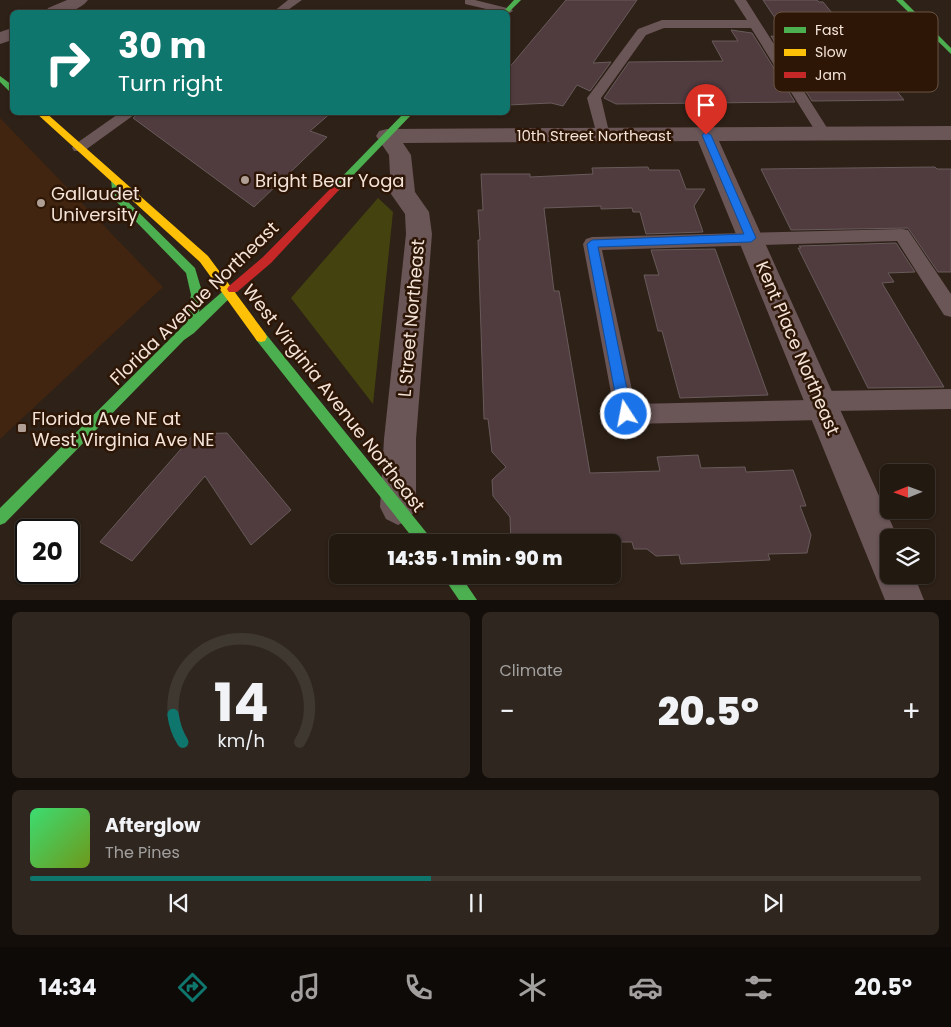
<!DOCTYPE html>
<meta charset="utf-8">
<style>
body{margin:0;font-family:Poppins,sans-serif;background:#2e261f;color:#f1f3f6;height:100vh;display:flex;flex-direction:column;font-size:19px;white-space:nowrap}
*{box-sizing:border-box;margin:0}
p{font-size:16px;color:#a2a09f}
.icon{flex:none;width:28px;height:28px;fill:none;stroke:currentColor;stroke-width:2;stroke-linecap:round;stroke-linejoin:round}
.map{position:relative;height:600px;overflow:hidden}
.panel{display:flex;flex-direction:column;gap:12px;padding:12px;background:#130e09;flex:1}
.panel>*{flex:none}
.top-card{position:absolute;left:10px;top:10px;width:500px;height:105px;border-radius:8px;box-shadow:0 1px 4px #0004,0 0 0 1px #3f3831;background:#0f766e;color:#fff;overflow:hidden}
.needle{width:32px;rotate:269deg}
.fabs{position:absolute;left:880px;top:464px;display:grid;gap:10px}
.fabs a{display:grid;place-items:center;width:55px;height:55px;border-radius:8px;background:#221911;box-shadow:0 1px 4px #0004,0 0 0 1px #3f3831;font-size:25px}
.speed{position:absolute;left:15px;top:519px;display:flex;gap:10px;font-size:25px;font-weight:700;text-align:center}
.speed>*{display:grid;place-content:center;width:65px;height:65px;border-radius:50%;background:#221911;box-shadow:0 1px 4px #0004,0 0 0 1px #3f3831;line-height:1}
.speed .limit{border:2px solid #111;border-radius:8px;background:#fff;color:#111}
.pin{position:absolute;display:grid;place-items:center;width:42px;height:42px;color:#fff;margin:-51px -21px;border-radius:50% 50% 50% 0;rotate:-45deg;box-shadow:0 0 5px #0007}
.pin .icon{rotate:45deg}
.me{position:absolute;width:55px;margin:-28px;rotate:349deg;stroke-linejoin:round;filter:drop-shadow(0 0 4px #0008)}
.turn{display:flex;align-items:center;gap:18px;height:105px;padding:0 25px;font-size:22px}
.turn .icon{width:65px;height:65px;stroke-width:2.5}
.turn b{display:block;font-size:35px;line-height:42px}
.big{font-size:38px;font-weight:800;line-height:1.1}
.panel .tile{flex:1;display:flex;flex-direction:column;justify-content:center;gap:8px;min-width:0;padding:0 18px;border-radius:8px;background:#2e261f}
.panel .dial{align-items:center;gap:0}
.dial svg{height:130px;overflow:visible;fill:none;stroke:#3f3831;stroke-width:7;stroke-linecap:round;text-anchor:middle}
.dial text{fill:#f1f3f6;stroke:none}
.song{display:flex;align-items:center;gap:15px}
.cover{width:60px;height:60px;border-radius:8px;background:linear-gradient(135deg,hsl(140 70% 55%),hsl(80 70% 35%))}
.played{height:5px;border-radius:2px;background:linear-gradient(90deg,#0f766e 45%,#3f3831 45%)}
.keys{display:flex;justify-content:space-around;direction:ltr}
.heat{display:flex;justify-content:space-between;align-items:center;font-size:28px;direction:ltr}
.panel .tiles{flex:1;display:grid;gap:12px;grid-template-columns:1fr 1fr}
.tile:last-child{grid-column:span 2}
.trip{position:absolute;left:329px;top:534px;width:292px;height:50px;border-radius:8px;background:#221911;box-shadow:0 1px 4px #0004,0 0 0 1px #3f3831;font-weight:800;line-height:50px;text-align:center}
.menu{display:flex;height:80px;justify-content:space-around;align-items:center;background:#0e0a07;color:#a2a09f}
.menu .icon{width:35px;height:35px}
.menu .on{color:#0f766e}
.menu b{font-size:22px;color:#f1f3f6}
.map>svg:first-child{display:block}
.built{fill:#412510}
.green{fill:#44430f}
.building{fill:#503b3f;stroke:#685b5b}
.lines{fill:none;stroke-linecap:round;stroke-linejoin:round}
.lane{fill:#6a5557;fill-rule:evenodd}
.street{fill:#6a5557;fill-rule:evenodd}
.fast{fill:#4caf50;fill-rule:evenodd}
.slow{fill:#ffc107;fill-rule:evenodd}
.jam{fill:#c62828;fill-rule:evenodd}
.route{fill:#1a73e8;stroke:#114b97}
.poi-dot{fill:#af9f94;stroke:#2d1605;stroke-width:2}
.labels{text-anchor:middle;dominant-baseline:central;stroke-width:5;stroke-linejoin:round;paint-order:stroke}
.far-street-label{font-size:15px;fill:#f4e3d8;stroke:#2d1605}
.poi-label{font-size:18px;fill:#f4e3d8;stroke:#2d1605;text-anchor:start}
.street-label{font-size:18px;fill:#f4e3d8;stroke:#2d1605}
.key{fill:#2d1605;stroke:#695444;stroke-width:1}
.key-label{font-size:14px;fill:#f4e3d8}
</style>
<div class="map">
<svg width="951" height="600" viewBox="0 0 951 600">
<rect width="100%" height="100%" fill="#2e2117"/>
<path class="built" d="M0,118L163,287L0,439Z"/>
<path class="green" d="M378,198L393,212L373,404L291,298Z"/>
<g class="building">
<path d="M566,0H637L593,63L611,62L590,91L577,85L563,106L551,103L508,105V69Z"/>
<path d="M763,0H817L819,2H823L904,100L812,101L771,36L789,39Z"/>
<path d="M731,30L752,33L795,102L616,104L604,98L629,62L723,61L712,41H738Z"/>
<path d="M140,112H332L310,131L327,137L254,207L133,118Z"/>
<path d="M648,167L649,170H679L686,189H705L694,206L703,232L646,234L640,212H633L632,208L601,209V206L544,208L554,291H559L590,473L660,471L657,457L698,455L701,468L745,467L746,472L793,470L806,506H800L811,535L807,553L768,554L770,560L681,564L679,555L656,556L647,549H634L632,542H511L510,517L493,496L492,480L506,467L492,452L488,419H484L478,240H480L478,210H483L481,174H530V177L593,174L592,168Z"/>
<path d="M935,167L937,169H951V272H938L908,228L791,230L761,169Z"/>
<path d="M896,243L915,272L888,273L894,282L882,283L944,387L868,388L798,248H801L799,246Z"/>
<path d="M715,249L744,329L768,395L680,398L662,331H658L644,275H659L651,250Z"/>
<path d="M227,433L291,510L251,545L205,476L132,561L100,542L194,434Z"/>
</g>
<g class="lines">
<g class="lane">
<path d="M288,0H302L285,12H273Z"/>
<path d="M465,0H475L511,9L513,11L508,14V12H499L465,4Z"/>
<path d="M734,0H746L831,134L829,137H819L751,28H664L646,35L601,98L610,136L608,139H598L587,98L638,29L662,20H747Z"/>
<path d="M121,112H138L84,151H74L72,148L74,145Z"/>
<path d="M902,229L908,230L951,294V317L944,315L897,241L602,250L635,404L810,400L812,394L820,391L951,389V409L834,411L832,417L824,420L626,424L618,421L615,414L583,244L586,239L592,237Z"/>
</g>
<g class="street">
<path d="M67,0H88C79,12 59,14 46,12L48,8Z"/>
<path d="M12,28V40L0,44V32Z"/>
<path d="M951,126V140L719,141L898,538H889V575H914L924,600H885L698,141L403,143L411,155L415,192L429,212L432,234L416,439V507L410,519L398,525L386,519L380,507L384,439L406,234L405,214L391,194L389,155L376,136L379,131L387,129Z"/>
</g>
<g class="fast">
<path d="M514,0H521L508,13L503,12Z"/>
<path d="M896,0H903L951,48V54Z"/>
<path d="M0,76L12,85V91H9L0,82Z"/>
<path d="M405,112H414L338,191H332V187Z"/>
<path d="M116,177L121,180V195L195,268L203,295L199,312L229,286H237L239,289L194,333L184,340L5,523L0,525V508L185,324L191,295L186,273L113,198L111,180Z"/>
<path d="M261,332L265,333L430,537L432,542H416L257,341L255,337L257,333Z"/>
<path d="M442,575H460L477,600H459Z"/>
</g>
<path class="slow" d="M35,112H45L208,256L265,333L267,337L265,341L261,342L257,341L200,262Z"/>
<path class="jam" d="M335,186L340,189L338,191L271,263L237,292H229L227,289L229,286L263,257L332,187Z"/>
</g>
<path class="route" d="M706,132L711,135L756,238L751,242L598,247L632,414L630,419L626,420L621,419L619,414L587,244L592,240L744,234L702,135Z"/>
<g class="poi-dot">
<circle cx="245" cy="180" r="5"/>
<circle cx="41" cy="203" r="5"/>
<rect x="17" y="423" width="10" height="10" rx="2.5"/>
</g>
<g class="labels">
<g class="far-street-label">
<text x="594" y="135">10th Street Northeast</text>
</g>
<g class="poi-label">
<text x="255" y="180">Bright Bear Yoga</text>
<text x="51" y="193">Gallaudet<tspan x="51" dy="21">University</tspan></text>
<text x="32" y="418">Florida Ave NE at<tspan x="32" dy="21">West Virginia Ave NE</tspan></text>
</g>
<g class="street-label">
<text transform="translate(194 303) rotate(-44)">Florida Avenue Northeast</text>
<text transform="translate(411 318) rotate(-85)">L Street Northeast</text>
<text transform="translate(798 348) rotate(67)">Kent Place Northeast</text>
<text transform="translate(334 398) rotate(52)">West Virginia Avenue Northeast</text>
</g>
</g>
<rect x="774" y="12" width="164" height="80" rx="8" class="key"/>
<rect x="784" y="27" width="22" height="6" fill="#4caf50"/>
<rect x="784" y="49" width="22" height="7" fill="#ffc107"/>
<rect x="784" y="72" width="22" height="6" fill="#c62828"/>
<g class="key-label">
<text x="815" y="35">Fast</text>
<text x="815" y="57">Slow</text>
<text x="815" y="80">Jam</text>
</g>
</svg>
<div class="fabs">
<a><svg class="needle" viewBox="-14 -14 28 28"><path d="M0-13l5 13h-10z" fill="#e53935"/><path d="M0 13l5-13h-10z" fill="#a2a09f"/></svg></a>
<a><svg class="icon" aria-label="layers" viewBox="0 0 24 24"><path d="M12 4l9 5-9 5-9-5zM3 14l9 5 9-5"/></svg></a>
</div>
<div class="speed"><div class="limit">20</div></div>
<div class="pin" style="left:706px;top:135px;background:#d93025"><svg class="icon" aria-label="arrive" viewBox="0 0 24 24"><path d="M6 21V4h12l-3 4 3 4H6"/></svg></div>
<svg class="me" style="left:626px;top:414px" viewBox="-20 -20 40 40"><circle r="17" fill="#1a73e8" stroke="#fff" stroke-width="3"/><path d="M0-11L8 9 0 5-8 9z" fill="#fff"/></svg>
<div class="trip">14:35 · 1 min · 90 m</div>
<div class="top-card">
<div class="turn"><svg class="icon" aria-label="right" viewBox="0 0 24 24"><path d="M7 20v-9h11M14 6l5 5-5 5"/></svg><div><b>30 m</b>Turn right</div></div>
</div>
</div>
<section class="panel">
<div class="tiles">
<div class="tile dial"><svg viewBox="0 0 100 80">
<path d="M14 69A42 42 0 1 1 86 69"/>
<path d="M14 69A42 42 0 0 1 8 52" stroke="#0f766e"/>
<text x="50" y="56" font-size="32" font-weight="700">14</text>
<text x="50" y="72" font-size="11">km/h</text>
</svg></div>
<div class="tile"><p>Climate</p>
<div class="heat"><a>−</a><b class="big">20.5°</b><a>+</a></div>
</div>
<div class="tile">
<div class="song"><i class="cover"></i><div><b>Afterglow</b><p>The Pines</p></div></div>
<div class="played"></div>
<div class="keys"><svg class="icon" aria-label="previous" viewBox="0 0 24 24"><path d="M18 5L8 12l10 7zM5 5v14"/></svg><svg class="icon" aria-label="pause" viewBox="0 0 24 24"><path d="M8 5v14M16 5v14"/></svg><svg class="icon" aria-label="next" viewBox="0 0 24 24"><path d="M6 5l10 7-10 7zM19 5v14"/></svg></div>
</div>
</div>
</section>
<nav class="menu">
<b>14:34</b>
<svg class="icon on" aria-label="directions" viewBox="0 0 24 24"><path d="M12 3l9 9-9 9-9-9zM9 14v-3h6M13 9l2 2-2 2"/></svg>
<svg class="icon" aria-label="music" viewBox="0 0 24 24"><path d="M9 18V5l10-2v13"/><circle cx="6" cy="18" r="3"/><circle cx="16" cy="16" r="3"/></svg>
<svg class="icon" aria-label="phone" viewBox="0 0 24 24"><path d="M5 4h4l2 5-3 2q2 4 5 5l2-3 5 2v4C11 20 4 13 5 4z"/></svg>
<svg class="icon" aria-label="climate" viewBox="0 0 24 24"><path d="M12 3v18M4 7l16 10M4 17L20 7"/></svg>
<svg class="icon" aria-label="car" viewBox="0 0 24 24"><path d="M5 17H2v-5l4-1 3-4h7l3 4 3 1v5h-3M9 17h6M6 11h13"/><circle cx="7" cy="17" r="2"/><circle cx="17" cy="17" r="2"/></svg>
<svg class="icon" aria-label="filters" viewBox="0 0 24 24"><path d="M4 7h16M4 17h16"/><circle cx="9" cy="7" r="2"/><circle cx="15" cy="17" r="2"/></svg>
<b>20.5°</b>
</nav>
